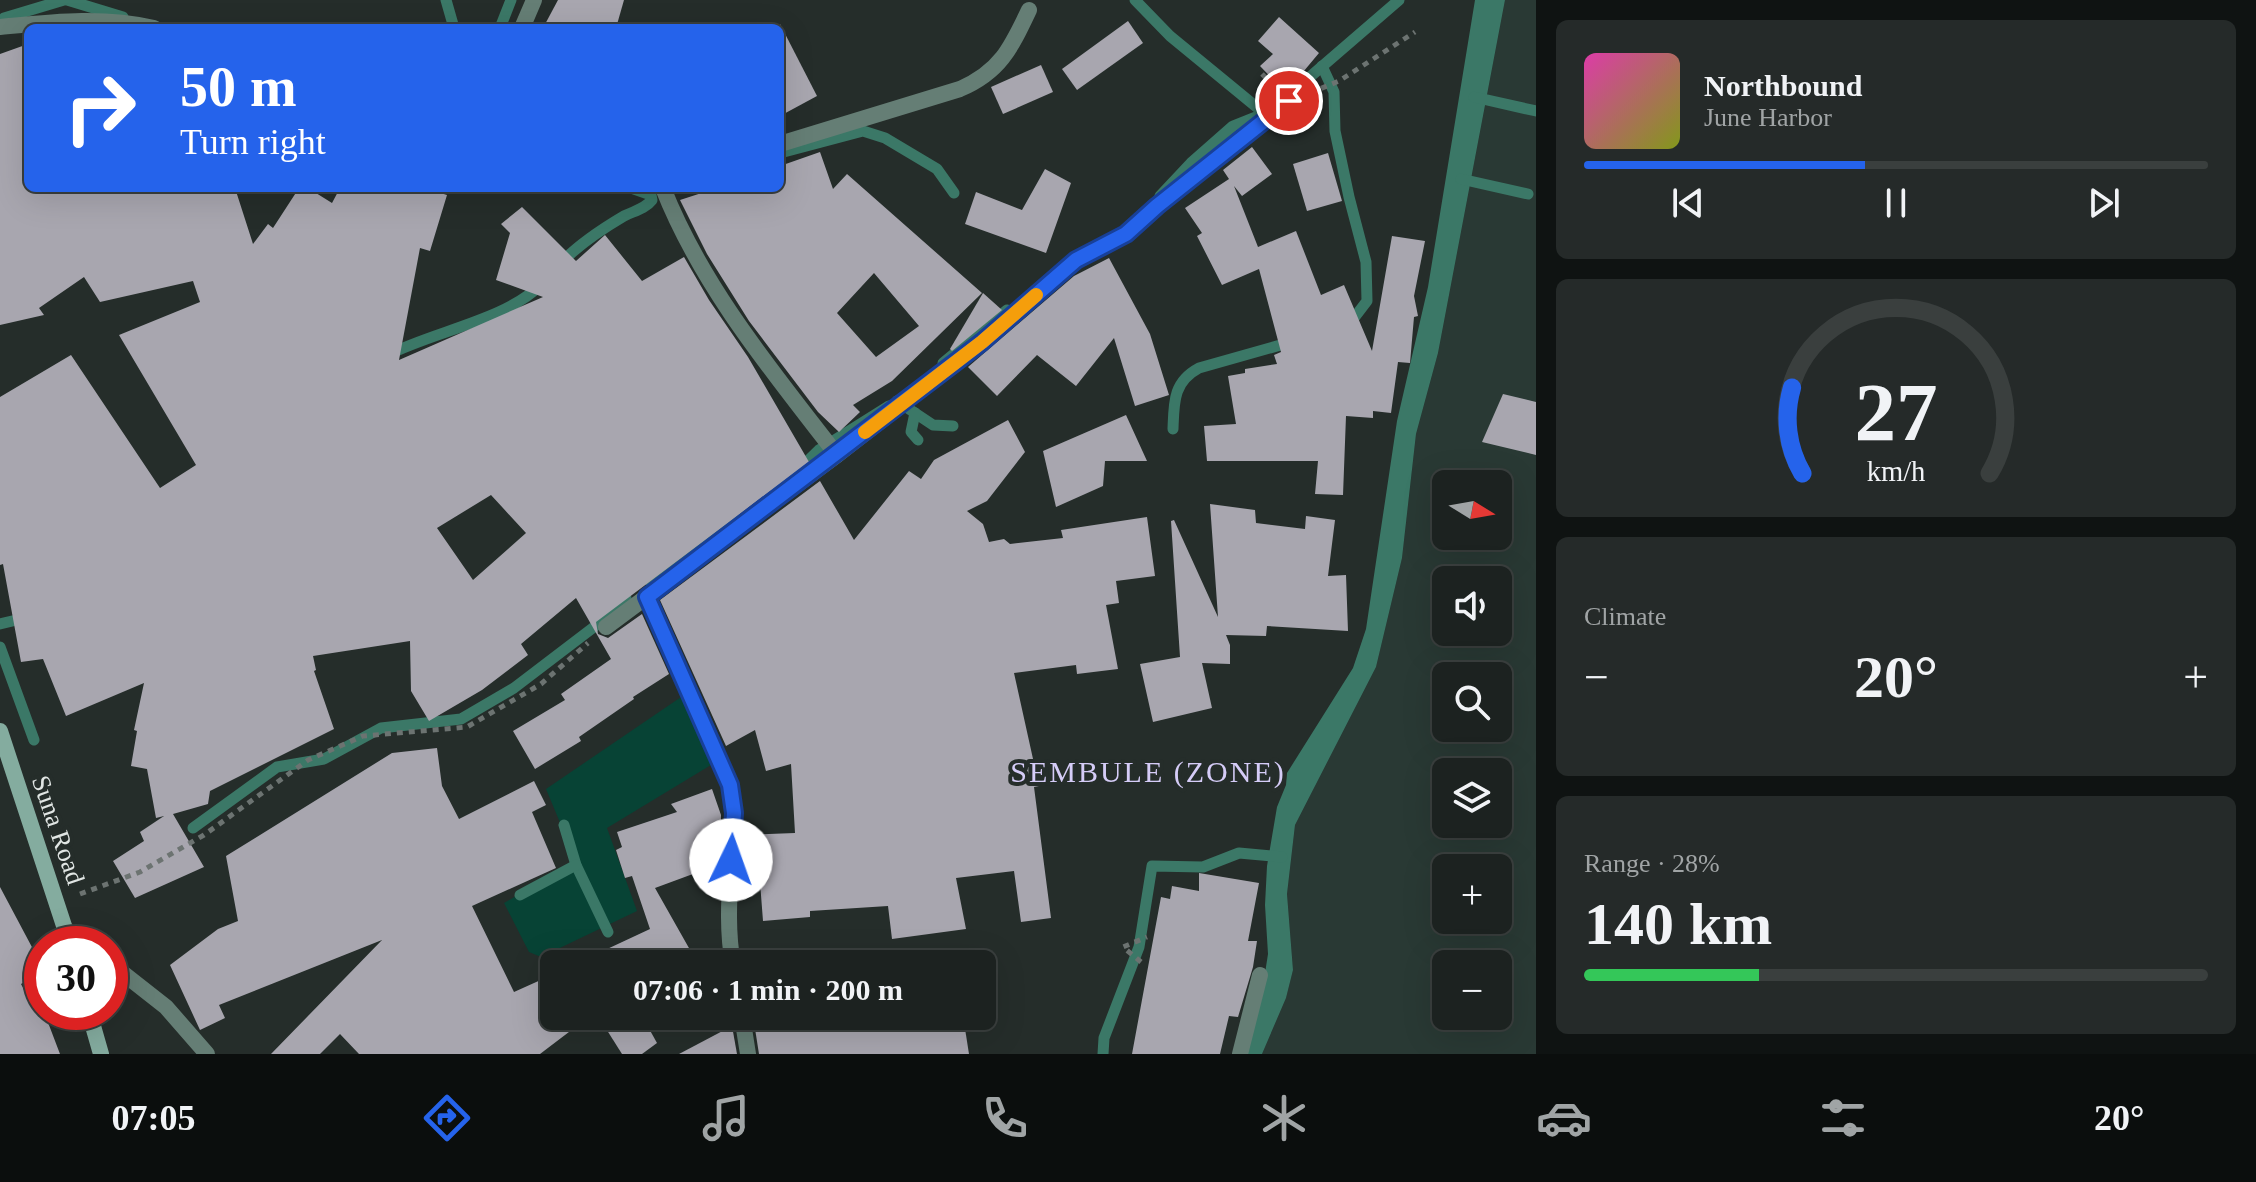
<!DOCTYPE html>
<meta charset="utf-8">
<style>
body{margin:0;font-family:"Times New Roman",serif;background:#252a29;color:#f1f3f6;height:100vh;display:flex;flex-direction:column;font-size:30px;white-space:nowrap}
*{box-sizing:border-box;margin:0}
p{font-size:26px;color:#a0a4a5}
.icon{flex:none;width:44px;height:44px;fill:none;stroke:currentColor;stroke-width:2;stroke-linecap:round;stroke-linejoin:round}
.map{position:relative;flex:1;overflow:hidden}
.details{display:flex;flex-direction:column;gap:20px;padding:20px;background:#0f1312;width:720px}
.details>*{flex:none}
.hud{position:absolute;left:24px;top:24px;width:760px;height:168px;border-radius:12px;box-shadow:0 8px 32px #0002,0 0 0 2px #3a3f3e;background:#2563eb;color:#fff;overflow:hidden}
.needle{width:52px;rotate:101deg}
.fabs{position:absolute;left:1432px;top:470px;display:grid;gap:16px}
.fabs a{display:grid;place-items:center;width:80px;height:80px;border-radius:12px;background:#1c2220;box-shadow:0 8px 32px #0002,0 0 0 2px #3a3f3e;font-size:40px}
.speed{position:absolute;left:24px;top:926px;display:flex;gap:16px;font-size:40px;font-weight:700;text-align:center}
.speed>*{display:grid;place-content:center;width:104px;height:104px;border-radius:50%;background:#1c2220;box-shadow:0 8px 32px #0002,0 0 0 2px #3a3f3e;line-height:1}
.speed .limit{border:12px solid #d22;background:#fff;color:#111}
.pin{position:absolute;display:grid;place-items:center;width:68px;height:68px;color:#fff;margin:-34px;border:4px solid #fff;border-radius:50%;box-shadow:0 2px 8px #0007}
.me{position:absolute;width:88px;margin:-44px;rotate:3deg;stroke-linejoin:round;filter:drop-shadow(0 0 6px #0008)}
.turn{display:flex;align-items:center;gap:28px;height:168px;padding:0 24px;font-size:36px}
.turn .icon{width:104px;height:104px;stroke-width:2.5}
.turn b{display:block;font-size:56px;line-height:68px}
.big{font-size:60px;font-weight:700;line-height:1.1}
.details .tile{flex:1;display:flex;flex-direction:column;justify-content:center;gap:12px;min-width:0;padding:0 28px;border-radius:12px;background:#252a29}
.details .dial{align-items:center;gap:0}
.dial svg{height:208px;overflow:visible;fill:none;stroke:#3a3f3e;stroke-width:7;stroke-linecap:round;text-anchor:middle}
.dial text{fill:#f1f3f6;stroke:none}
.song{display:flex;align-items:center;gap:24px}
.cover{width:96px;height:96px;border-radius:12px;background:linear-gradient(135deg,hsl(320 70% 55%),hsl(70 70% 35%))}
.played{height:8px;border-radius:4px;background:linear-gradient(90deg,#2563eb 45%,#3a3f3e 45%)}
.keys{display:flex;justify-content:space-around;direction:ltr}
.heat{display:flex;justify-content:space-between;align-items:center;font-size:44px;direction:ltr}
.charge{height:12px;border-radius:6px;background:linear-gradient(90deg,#34c759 28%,#3a3f3e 0)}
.trip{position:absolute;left:540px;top:950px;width:456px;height:80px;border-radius:12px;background:#1c2220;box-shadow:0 8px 32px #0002,0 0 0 2px #3a3f3e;font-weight:700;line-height:80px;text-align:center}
.menu{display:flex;height:128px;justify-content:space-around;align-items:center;background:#0b0e0d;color:#a0a4a5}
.menu .icon{width:56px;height:56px}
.menu .selected{color:#2563eb}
.menu b{font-size:36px;color:#f1f3f6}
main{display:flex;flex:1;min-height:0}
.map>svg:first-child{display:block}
.built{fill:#293934;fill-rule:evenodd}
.green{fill:#074335}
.water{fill:#3b7867}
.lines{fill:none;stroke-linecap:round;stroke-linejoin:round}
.stream{stroke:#3b7867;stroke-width:11}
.building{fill:#a8a6af;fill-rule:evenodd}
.path{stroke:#6c7371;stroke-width:5;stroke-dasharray:6 6;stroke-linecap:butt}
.street{stroke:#657e75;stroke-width:16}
.secondary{stroke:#84ac9f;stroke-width:16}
.route-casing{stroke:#184099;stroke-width:20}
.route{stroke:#2563eb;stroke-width:14}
.slow{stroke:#f59e0b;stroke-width:14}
.labels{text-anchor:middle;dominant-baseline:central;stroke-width:8;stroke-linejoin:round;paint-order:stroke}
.street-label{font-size:26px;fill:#e1e6e4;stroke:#252d2a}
.quarter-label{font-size:30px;letter-spacing:2px;fill:#d5ccf7;stroke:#252d2a}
</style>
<main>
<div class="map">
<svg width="1536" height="1054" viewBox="0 0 1536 1054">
<rect width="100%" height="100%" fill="#252d2a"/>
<path class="built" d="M1505,0H1536V1054H1262L1286,998L1293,970L1287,894L1295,825L1376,667L1402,558L1416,434L1438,353ZM1446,484H1498V536H1446ZM1446,580H1498V632H1446ZM1446,676H1498V728H1446ZM1446,772H1498V824H1446ZM1446,868H1498V920H1446ZM1446,964H1498V1016H1446Z"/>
<path class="green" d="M684,695L711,765L607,828L637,911L541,957L529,952L504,903L576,861L546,789Z"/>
<path class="water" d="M1475,0H1505L1438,353L1416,434L1402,558L1376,667L1295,825L1287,894L1293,970L1286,998L1262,1054H1246L1263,986L1268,954L1265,905L1267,866L1277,807L1286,785L1287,773L1353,668L1366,629L1397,421L1428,287Z"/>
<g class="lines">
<g class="stream">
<path d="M67,0L123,17"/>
<path d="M446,0L454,28"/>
<path d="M1135,0L1170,36L1265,114"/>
<path d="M4,18L64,0"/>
<path d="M500,28L511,0"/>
<path d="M1322,66L1334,92L1335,131L1349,197L1366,262L1367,301L1354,318L1345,322"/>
<path d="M1474,97L1536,111"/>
<path d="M1282,101L1399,0"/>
<path d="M780,153L863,131L885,138L937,169L954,193"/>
<path d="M1461,179L1528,194"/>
<path d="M1160,196L1191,163L1233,126L1268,112"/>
<path d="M561,263C579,244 602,229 624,216C634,211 645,209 652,200L651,195L631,188"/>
<path d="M388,355C432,332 509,319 541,284"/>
<path d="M943,363L1007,310"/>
<path d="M897,401L933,425L953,426"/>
<path d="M915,413L911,432L918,440"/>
<path d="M1173,429C1174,402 1173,382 1199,368L1291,342"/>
<path d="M776,492L819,450L889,406"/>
<path d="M650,581L726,526L745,518"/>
<path d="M0,624L25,618"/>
<path d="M0,647L34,740"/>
<path d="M564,825L576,865L608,932"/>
<path d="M193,828L277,767L324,759L381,728L461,719L514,688L594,627L626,598"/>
<path d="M520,895L576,865"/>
<path d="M1103,1054L1104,1038L1139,947L1152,866L1203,867L1239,853L1282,857"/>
</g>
</g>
<g class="building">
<path d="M558,0H624L616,28H543Z"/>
<path d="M1279,17L1319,53L1288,90L1284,91L1260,66L1273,54L1258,41Z"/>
<path d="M1128,21L1143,43L1077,90L1062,69Z"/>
<path d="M780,24L817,96L780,116Z"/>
<path d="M28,44V188H235L253,244L268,224L273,228L299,188H308L332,203L340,188H424L447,195L430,251L420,248L399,360L543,297L496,280L510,233L501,224L522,207L576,261L605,235L642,281L684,257L709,300L748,357L809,462L596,622L598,634L608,638L642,614L669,674L633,697L634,699L579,737L581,741L535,769L513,731L565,700L561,694L611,659L576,598L521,644L528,655L482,690L429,721L411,691L410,641L313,656L316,670L314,671L334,729L210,791L208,804L173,814L204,867L135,898L113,861L144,841L140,832L164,816L156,818L147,769L131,766L137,731L134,730L144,683L66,716L43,659L21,662L3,564L0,565V397L71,355L160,488L196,465L119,335L200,302L193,281L100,302L84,277L39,308L44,315L0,325V54ZM491,495L526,533L473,580L437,528Z"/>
<path d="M1041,65L1053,92L1003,114L991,87Z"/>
<path d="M1252,147L1272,174L1242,196L1234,186L1258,247L1296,231L1321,295L1344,285L1372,351L1392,236L1425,241L1414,296L1418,316L1414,317L1410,363L1398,362L1391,413L1373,411V418L1346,416L1343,495L1315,494L1318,461H1207L1204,426L1236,424L1228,376L1245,373V369L1277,364L1274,355L1281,352L1259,269L1222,285L1197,236L1202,233L1185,208L1229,179L1223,170Z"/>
<path d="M820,152L833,189L847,174L982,293L892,381L853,405L860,412L839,432L818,412L749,321L707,254L680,200L717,188H780V166ZM874,273L919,326L876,357L837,313Z"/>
<path d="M1328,153L1342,201L1307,211L1293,164Z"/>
<path d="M1045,169L1071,183L1046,253L965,224L976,192L1022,210Z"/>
<path d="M1109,258L1150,334L1169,395L1135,406L1114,338L1076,386L1037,355L997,396L968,367L1074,276Z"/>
<path d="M983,293L1002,310L952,351L950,349Z"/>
<path d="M1503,394L1536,402V455L1482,442Z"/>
<path d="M1126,415L1147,461H1105L1103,486L1056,507L1043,451Z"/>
<path d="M1008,420L1025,452L987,501L967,511L983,524L989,542L1004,539L1010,544L1063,538L1061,530L1147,517L1155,576L1116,581L1119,603L1106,605L1118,669L1077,674L1076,665L1014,673L1039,786L1034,787L1051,918L1021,922L1014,871L956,878L966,929L892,939L888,906L810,911V917L763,921L759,869H743V835L795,833L791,764L766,771L755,730L726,746L660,600L820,481L854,540L909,471L921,479L934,460Z"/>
<path d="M1210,504L1255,510L1256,523L1305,529L1306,516L1335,520L1328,576L1346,575L1348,631L1267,626L1266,636L1226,635L1230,645V664L1202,663L1212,708L1153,722L1140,664L1180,657L1171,521L1174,520L1218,617Z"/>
<path d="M437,748L442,786L459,819L534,781L546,805L532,812L556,868L472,906L514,992L554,974V1016H590L540,1054H359L340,1034L320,1054H271L382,940L219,1005L225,1018L200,1030L170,965L218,929L238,921L226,856L392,753Z"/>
<path d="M712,789L721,815L720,864L655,888L698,964H575L650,929L632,876L625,878L616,850L622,847L617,832L677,812L671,804Z"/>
<path d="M1199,873L1259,883L1248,941H1257L1253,967L1238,1017L1229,1016L1220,1054H1132L1161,897L1170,899L1172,886L1199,891Z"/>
<path d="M0,887L42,966L29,972L31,978L21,984L33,1007L41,1004L60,1054H0Z"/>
<path d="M598,1016H642L657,1043L642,1054H622Z"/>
<path d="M753,1016H963L969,1054H759Z"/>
<path d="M732,1026L737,1054H679Z"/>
</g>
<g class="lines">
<g class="path">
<path d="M1262,74L1273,85"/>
<path d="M1310,93L1339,81L1415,32"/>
<path d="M80,894L140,872L204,835L308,760L363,736L467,727L541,684L588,643"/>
<path d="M1141,962L1123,947L1147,937"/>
</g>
<g class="street">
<path d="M0,27C52,22 102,16 154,28"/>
<path d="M522,28L534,0"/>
<path d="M780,144L960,89C1000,72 1011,48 1029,10"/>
<path d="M663,188C702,287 772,371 837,455"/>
<path d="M647,597L730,785C738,845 722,905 733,964"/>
<path d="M606,627L837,455L982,342L1076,260L1126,234L1157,206L1289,101"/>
<path d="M65,929L85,944"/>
<path d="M110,963L166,1007L207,1054"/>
<path d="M742,1016L748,1054"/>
<path d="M1240,1054L1260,975"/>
</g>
<g class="secondary">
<path d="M0,731L70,944"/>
<path d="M89,1012L101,1054"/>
</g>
</g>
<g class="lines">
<defs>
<path id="route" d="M731,860L734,813L730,785L647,597L982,342L1076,260L1126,234L1157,206L1289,101"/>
</defs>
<use href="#route" class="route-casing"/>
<use href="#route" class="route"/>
<path class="slow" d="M865,432L982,342L1036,295"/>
</g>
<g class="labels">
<g class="street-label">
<text transform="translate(58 830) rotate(71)">Suna Road</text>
</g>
<g class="quarter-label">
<text x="1148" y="771">SEMBULE (ZONE)</text>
</g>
</g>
</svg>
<div class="fabs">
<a><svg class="needle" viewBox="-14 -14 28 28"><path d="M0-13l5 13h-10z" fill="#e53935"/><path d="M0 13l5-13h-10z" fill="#a0a4a5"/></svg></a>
<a><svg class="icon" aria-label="sound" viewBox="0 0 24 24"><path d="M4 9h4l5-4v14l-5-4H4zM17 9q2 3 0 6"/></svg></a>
<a><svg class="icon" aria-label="search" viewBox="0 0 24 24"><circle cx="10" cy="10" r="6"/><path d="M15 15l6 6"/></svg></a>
<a><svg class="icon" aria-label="layers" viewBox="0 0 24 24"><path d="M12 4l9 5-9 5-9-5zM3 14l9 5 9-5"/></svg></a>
<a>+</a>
<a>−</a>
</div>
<div class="speed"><div class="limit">30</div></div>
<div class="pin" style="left:1289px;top:101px;background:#d93025"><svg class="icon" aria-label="arrive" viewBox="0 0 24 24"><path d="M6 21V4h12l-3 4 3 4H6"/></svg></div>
<svg class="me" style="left:731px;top:860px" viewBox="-20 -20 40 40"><circle r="19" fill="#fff"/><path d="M0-13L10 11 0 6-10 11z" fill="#2563eb"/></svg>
<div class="trip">07:06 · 1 min · 200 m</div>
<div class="hud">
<div class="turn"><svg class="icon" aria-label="right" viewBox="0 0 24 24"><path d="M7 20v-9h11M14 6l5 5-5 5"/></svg><div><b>50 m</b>Turn right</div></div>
</div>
</div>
<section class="details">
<div class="tile">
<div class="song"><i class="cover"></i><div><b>Northbound</b><p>June Harbor</p></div></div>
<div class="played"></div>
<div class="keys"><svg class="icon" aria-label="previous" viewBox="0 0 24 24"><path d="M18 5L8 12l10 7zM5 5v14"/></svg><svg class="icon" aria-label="pause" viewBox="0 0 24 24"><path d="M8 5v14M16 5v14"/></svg><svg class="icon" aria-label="next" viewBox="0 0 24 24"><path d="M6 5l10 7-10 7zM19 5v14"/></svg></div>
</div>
<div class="tile dial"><svg viewBox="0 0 100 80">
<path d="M14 69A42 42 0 1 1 86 69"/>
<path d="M14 69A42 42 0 0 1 10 36" stroke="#2563eb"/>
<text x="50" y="56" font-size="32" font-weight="700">27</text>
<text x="50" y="72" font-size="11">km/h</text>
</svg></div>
<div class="tile"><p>Climate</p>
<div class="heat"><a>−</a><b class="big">20°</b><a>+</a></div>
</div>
<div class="tile"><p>Range · 28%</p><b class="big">140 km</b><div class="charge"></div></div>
</section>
</main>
<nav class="menu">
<b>07:05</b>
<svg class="icon selected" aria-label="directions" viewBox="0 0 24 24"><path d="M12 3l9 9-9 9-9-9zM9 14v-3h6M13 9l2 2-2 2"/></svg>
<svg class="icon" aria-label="music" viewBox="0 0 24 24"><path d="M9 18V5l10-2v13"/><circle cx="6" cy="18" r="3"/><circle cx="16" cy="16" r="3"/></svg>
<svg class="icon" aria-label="phone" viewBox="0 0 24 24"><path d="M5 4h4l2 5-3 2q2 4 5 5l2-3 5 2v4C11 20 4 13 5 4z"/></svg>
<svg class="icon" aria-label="climate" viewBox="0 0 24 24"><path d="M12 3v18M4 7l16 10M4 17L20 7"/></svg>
<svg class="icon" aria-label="car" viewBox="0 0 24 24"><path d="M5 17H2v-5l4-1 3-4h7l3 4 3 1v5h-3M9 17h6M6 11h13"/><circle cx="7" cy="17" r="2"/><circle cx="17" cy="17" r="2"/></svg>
<svg class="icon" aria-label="filters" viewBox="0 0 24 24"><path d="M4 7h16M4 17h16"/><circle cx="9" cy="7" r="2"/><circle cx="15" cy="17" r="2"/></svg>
<b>20°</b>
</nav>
